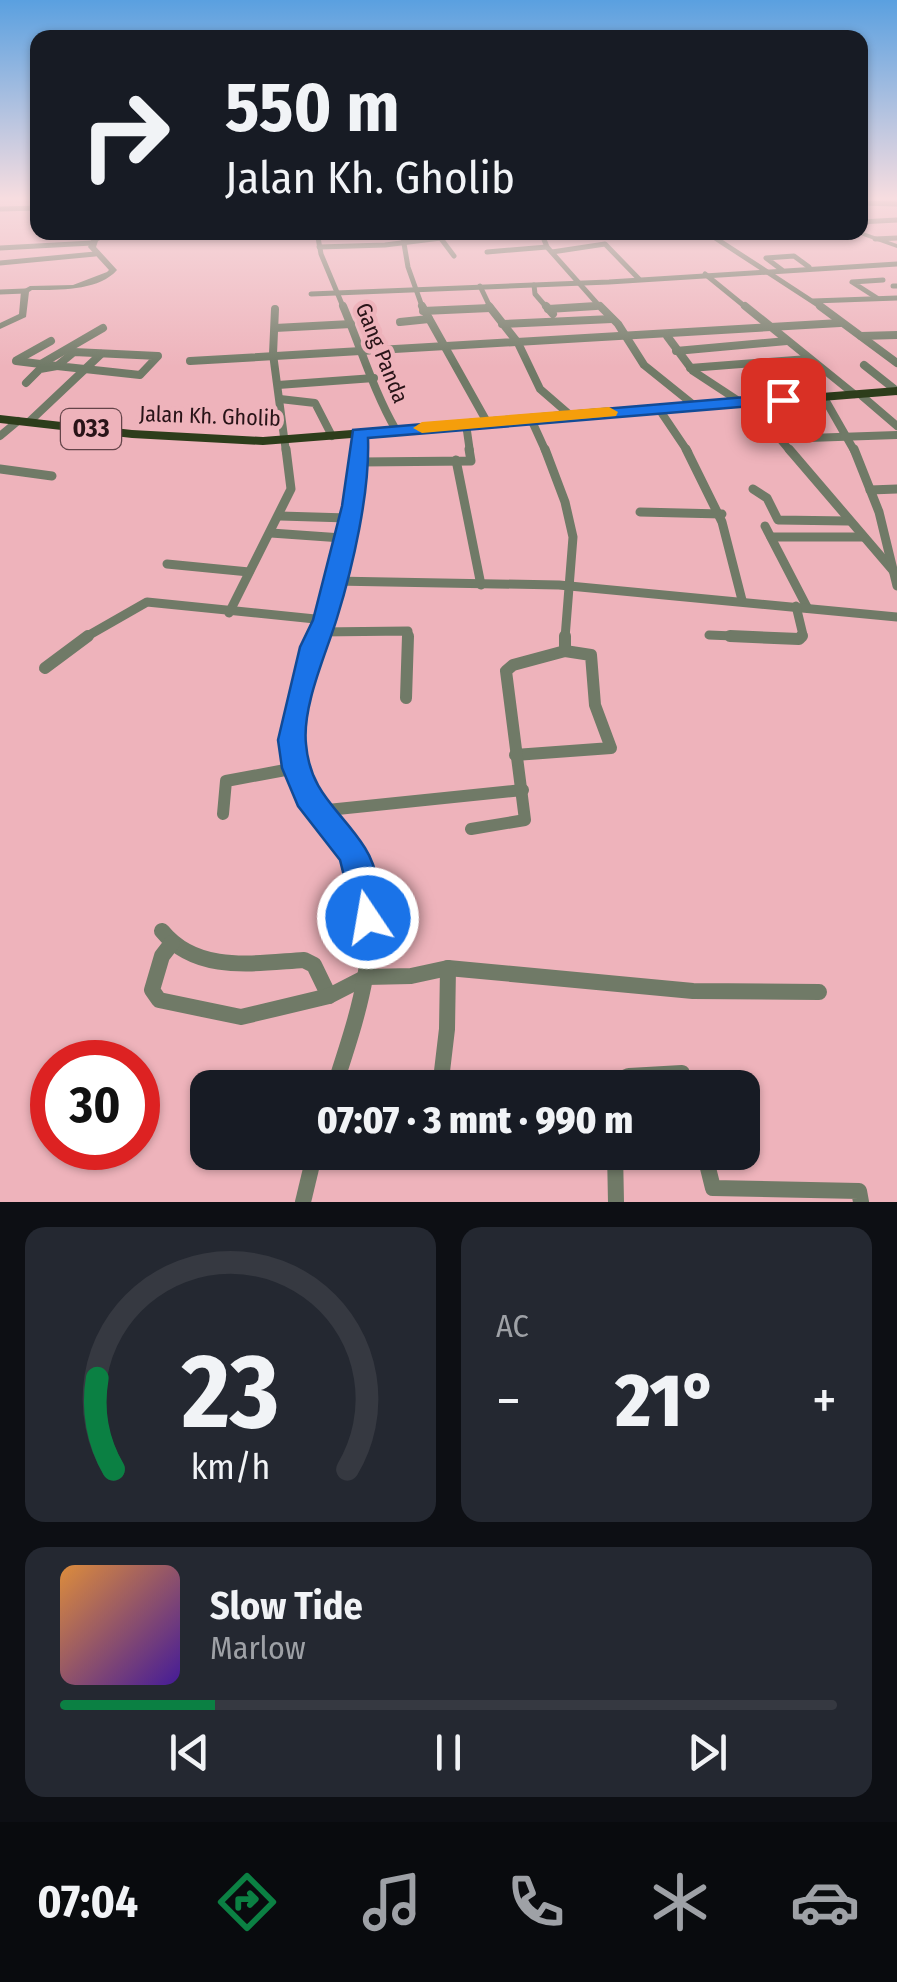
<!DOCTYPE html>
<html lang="id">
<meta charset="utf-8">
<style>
body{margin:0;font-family:"Fira Sans Condensed",sans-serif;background:#242831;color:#f1f3f6;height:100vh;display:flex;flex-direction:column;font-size:38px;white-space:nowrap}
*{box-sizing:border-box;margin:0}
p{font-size:32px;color:#9ea1a6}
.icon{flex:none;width:55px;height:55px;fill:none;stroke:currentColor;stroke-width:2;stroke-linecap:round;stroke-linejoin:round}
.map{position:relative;height:1202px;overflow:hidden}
.side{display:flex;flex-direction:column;gap:25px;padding:25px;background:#0d0f14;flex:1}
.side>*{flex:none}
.top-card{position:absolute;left:30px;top:30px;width:838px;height:210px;border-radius:20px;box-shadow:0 2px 8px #0004;background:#171b24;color:#f1f3f6;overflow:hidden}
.speed{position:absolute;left:30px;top:1040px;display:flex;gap:20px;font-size:50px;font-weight:700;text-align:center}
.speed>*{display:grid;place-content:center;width:130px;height:130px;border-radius:50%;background:#171b24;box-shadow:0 2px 8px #0004;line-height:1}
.speed .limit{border:15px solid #d22;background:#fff;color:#111}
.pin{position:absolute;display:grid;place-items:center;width:85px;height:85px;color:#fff;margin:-42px;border-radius:20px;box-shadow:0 5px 15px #0006}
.me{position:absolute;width:110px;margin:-55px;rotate:348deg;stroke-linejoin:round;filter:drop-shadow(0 0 8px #0008)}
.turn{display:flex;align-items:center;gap:35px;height:210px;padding:0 30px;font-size:45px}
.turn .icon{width:130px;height:130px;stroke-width:2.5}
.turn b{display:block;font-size:70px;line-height:85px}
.big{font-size:75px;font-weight:800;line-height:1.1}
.side .tile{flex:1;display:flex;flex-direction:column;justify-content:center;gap:15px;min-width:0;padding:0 35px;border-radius:20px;background:#242831}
.side .dial{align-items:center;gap:0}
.dial svg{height:260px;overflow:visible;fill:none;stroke:#363941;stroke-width:7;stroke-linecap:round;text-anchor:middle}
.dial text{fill:#f1f3f6;stroke:none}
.song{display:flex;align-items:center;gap:30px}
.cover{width:120px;height:120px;border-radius:15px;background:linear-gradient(135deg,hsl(30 70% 55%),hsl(260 70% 35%))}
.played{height:10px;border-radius:5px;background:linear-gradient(90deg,#0b8043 20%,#363941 20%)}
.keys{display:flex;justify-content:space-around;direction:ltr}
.heat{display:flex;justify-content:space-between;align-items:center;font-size:55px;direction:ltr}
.side .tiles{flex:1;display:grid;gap:25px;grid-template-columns:1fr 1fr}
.tile:last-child{grid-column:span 2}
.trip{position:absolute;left:190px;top:1070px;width:570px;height:100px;border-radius:20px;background:#171b24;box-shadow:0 2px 8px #0004;font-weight:800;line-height:100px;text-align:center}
.tabs{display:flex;height:160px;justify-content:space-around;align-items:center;background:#090b0e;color:#9ea1a6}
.tabs .icon{width:70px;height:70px}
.tabs .selected{color:#0b8043}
.tabs b{font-size:45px;color:#f1f3f6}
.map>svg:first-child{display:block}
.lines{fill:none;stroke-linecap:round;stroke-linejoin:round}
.minor-far4{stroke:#707a67;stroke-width:5}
.minor-far3{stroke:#707a67;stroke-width:8}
.minor-far2{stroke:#707a67;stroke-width:9}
.minor-far1{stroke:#707a67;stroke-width:12}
.minor{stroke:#707a67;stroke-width:16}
.tertiary{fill:#707a67;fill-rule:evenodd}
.primary{fill:#2d3d1b;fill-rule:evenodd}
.route{fill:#1a73e8;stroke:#114b97;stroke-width:2.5}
.slow{fill:#f59e0b}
.labels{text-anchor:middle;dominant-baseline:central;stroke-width:9;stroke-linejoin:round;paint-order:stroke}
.far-street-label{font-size:22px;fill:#291418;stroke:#eeb3bb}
.shield{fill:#eeb3bb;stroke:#644449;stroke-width:2.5}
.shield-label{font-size:25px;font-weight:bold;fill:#291418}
</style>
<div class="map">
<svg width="897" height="1202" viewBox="0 0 897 1202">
<rect width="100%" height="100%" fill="#eeb3bb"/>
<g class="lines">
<g class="minor-far4">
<path d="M860,203L897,204"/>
<path d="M0,209L38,208"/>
<path d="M860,222L897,220"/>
<path d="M317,232L321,254L344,309"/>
<path d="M402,232L408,267L423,309"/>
<path d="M436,232L454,256"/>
<path d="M541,232L547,247L602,309"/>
<path d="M706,232L824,309"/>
<path d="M875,239L897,238"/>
<path d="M319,247L385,245L489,232"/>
<path d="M0,248L92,243"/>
<path d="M487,252L547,247"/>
<path d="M552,252L605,244L639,279"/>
<path d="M0,263L95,254"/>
<path d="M782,270L766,258L794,256L809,267"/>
<path d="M705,274L748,309"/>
<path d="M534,285L535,294L548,309"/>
<path d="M480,286L491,309"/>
<path d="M893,286H897"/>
<path d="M0,292L25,291"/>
<path d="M311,294L609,282L897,264"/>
<path d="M877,298L852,282L883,280"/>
<path d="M813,301L897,298"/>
<path d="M474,309L490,308"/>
<path d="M553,309L599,306"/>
</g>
<g class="minor-far3">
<path d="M343,306C361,348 374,392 396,430"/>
<path d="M422,306L487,422"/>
<path d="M489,306L518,343L540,389L570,415"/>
<path d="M546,306L553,314"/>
<path d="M600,306L618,324L644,365L695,406"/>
<path d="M745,306L854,394"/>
<path d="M820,306L897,363"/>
<path d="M275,309L273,354L286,452"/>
<path d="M548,309L596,306"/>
<path d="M423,311L490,308"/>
<path d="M400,322L429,319"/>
<path d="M502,324L612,319"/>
<path d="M275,328L351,324"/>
<path d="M667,336L693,371L760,415L791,452"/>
<path d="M861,336L897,335"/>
<path d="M676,351L787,341"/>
<path d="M74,352L158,356L140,375L57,366Z"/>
<path d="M17,360L51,341"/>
<path d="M16,361L57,366"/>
<path d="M190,361L840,323"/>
<path d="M41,364L103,328"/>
<path d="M864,365L897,391"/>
<path d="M690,368L808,359"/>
<path d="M26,383L40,369L57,366"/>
<path d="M278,385L374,378"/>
<path d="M823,396L855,452"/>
<path d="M862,396L897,426"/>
<path d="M280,399L315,403L332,436"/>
<path d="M659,409L688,452"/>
<path d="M531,419L546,452"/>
<path d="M30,421L101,354"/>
<path d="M466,424L470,452"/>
<path d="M0,436L18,421"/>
<path d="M779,439L897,435"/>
<path d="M359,452V433"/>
</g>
<g class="minor-far2">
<path d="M545,449L565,502L573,537L565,638"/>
<path d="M686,449L722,522L742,600"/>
<path d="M789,449L896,574"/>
<path d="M854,449L879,512L897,586"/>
<path d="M456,460L481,585"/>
<path d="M360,462L471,461L469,449"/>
<path d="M0,469L52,476"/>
<path d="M753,489L767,498L778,520L848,521"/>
<path d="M870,490L897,489"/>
<path d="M640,512L722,514"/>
<path d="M280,516L348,518"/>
<path d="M765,526L807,607"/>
<path d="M271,533L342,538"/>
<path d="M771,537H862"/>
<path d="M167,564L249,572"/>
<path d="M334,581L559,585L897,617"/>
<path d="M796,606L803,635L800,638"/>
<path d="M229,613L291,489L286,449"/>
<path d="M319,632L408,631V638"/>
<path d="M709,635L786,638"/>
<path d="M84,638L147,602L325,620"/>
<path d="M319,638L331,601L359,449"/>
</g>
<g class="minor-far1">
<path d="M320,636C301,685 276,743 307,792C326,824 350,847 363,883"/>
<path d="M730,636L799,639L802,636"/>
<path d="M45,668L88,636"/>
<path d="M406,698L408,636"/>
<path d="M515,755L611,748L595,705L591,655L565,651"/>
<path d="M318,811L523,790"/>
<path d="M223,814L226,781L296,768"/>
<path d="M471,829L525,820L506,671L513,665L565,651V636"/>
</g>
<g class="minor">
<path d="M162,931C197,974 255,963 304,960L314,965L329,996"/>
<path d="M172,943L162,956L152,990L159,1000L241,1017L329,996L366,977L411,976L448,968L693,991L819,992"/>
<path d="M334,1088C355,1022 382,950 363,881"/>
<path d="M440,1088L447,1029L448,968"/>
<path d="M614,1088L617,1081L629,1076L682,1073L686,1088"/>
<path d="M615,1152L616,1202"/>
<path d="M704,1152L713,1188L859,1191L861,1202"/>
<path d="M303,1202L315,1152"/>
</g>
<g class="tertiary">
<path d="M860,231L897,244V248L852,232Z"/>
<path d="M107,232H118L98,241L96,247L117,270C99,291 58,290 32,290L29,292L26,317L0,329V323L19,314L21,291L30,286L73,285L107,272L109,270L88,247L92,238Z"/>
</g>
<path class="primary" d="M897,387V395L263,445L132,438L0,423V415L132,430L263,437Z"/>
</g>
<linearGradient id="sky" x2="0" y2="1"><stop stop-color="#5aa0e0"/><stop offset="0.54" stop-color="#f7dde0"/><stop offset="1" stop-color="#f7dde0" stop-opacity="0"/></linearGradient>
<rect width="897" height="367" fill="url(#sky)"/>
<path class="route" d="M783,394L789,396V403L368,438C370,492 353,566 337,618C326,654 302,706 306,744C310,794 341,810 365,848C376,865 388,911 380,928L368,932L357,928L340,860L298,806L282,768L278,740L300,647L313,620L342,506L353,430Z"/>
<path class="slow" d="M609,407L618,412L616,416L422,433L413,428L422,422Z"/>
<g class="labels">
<g class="far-street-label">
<text transform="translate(382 353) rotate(68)">Gang Panda</text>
<text transform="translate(210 416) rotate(2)">Jalan Kh. Gholib</text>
</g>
<rect class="shield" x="61" y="409" width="60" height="40" rx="8"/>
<g class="shield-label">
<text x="91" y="429">033</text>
</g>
</g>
</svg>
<div class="speed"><div class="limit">30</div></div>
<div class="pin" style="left:783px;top:400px;background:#d93025"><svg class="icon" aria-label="arrive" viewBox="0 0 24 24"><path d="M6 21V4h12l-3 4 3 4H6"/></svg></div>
<svg class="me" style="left:368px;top:918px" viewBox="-20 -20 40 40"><circle r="17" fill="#1a73e8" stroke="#fff" stroke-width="3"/><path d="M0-11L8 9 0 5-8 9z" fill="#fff"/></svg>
<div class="trip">07:07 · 3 mnt · 990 m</div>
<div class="top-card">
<div class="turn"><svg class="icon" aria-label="right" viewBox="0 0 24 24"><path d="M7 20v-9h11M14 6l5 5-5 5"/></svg><div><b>550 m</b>Jalan Kh. Gholib</div></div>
</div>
</div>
<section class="side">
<div class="tiles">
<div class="tile dial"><svg viewBox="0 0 100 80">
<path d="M14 69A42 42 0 1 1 86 69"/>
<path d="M14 69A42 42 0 0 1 9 41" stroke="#0b8043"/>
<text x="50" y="56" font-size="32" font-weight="700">23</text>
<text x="50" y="72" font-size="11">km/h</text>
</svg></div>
<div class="tile"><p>AC</p>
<div class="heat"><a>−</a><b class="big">21°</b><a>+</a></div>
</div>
<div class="tile">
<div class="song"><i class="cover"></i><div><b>Slow Tide</b><p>Marlow</p></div></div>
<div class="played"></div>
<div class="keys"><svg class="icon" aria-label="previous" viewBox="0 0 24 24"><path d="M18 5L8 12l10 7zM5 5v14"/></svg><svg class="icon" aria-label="pause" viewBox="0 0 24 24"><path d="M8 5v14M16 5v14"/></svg><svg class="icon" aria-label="next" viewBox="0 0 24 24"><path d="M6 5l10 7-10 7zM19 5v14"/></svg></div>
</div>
</div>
</section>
<nav class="tabs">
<b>07:04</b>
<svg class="icon selected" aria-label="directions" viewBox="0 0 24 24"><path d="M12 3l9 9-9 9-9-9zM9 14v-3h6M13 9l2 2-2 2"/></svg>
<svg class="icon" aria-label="music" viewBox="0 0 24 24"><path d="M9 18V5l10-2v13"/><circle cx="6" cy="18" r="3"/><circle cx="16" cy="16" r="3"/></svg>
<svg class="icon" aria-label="phone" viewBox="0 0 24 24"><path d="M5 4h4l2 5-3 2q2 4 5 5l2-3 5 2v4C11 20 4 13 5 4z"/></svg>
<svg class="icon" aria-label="climate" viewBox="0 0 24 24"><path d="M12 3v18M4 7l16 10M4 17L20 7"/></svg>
<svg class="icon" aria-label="car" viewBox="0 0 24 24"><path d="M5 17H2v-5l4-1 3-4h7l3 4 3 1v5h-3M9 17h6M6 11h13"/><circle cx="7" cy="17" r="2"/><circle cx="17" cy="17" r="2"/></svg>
</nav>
